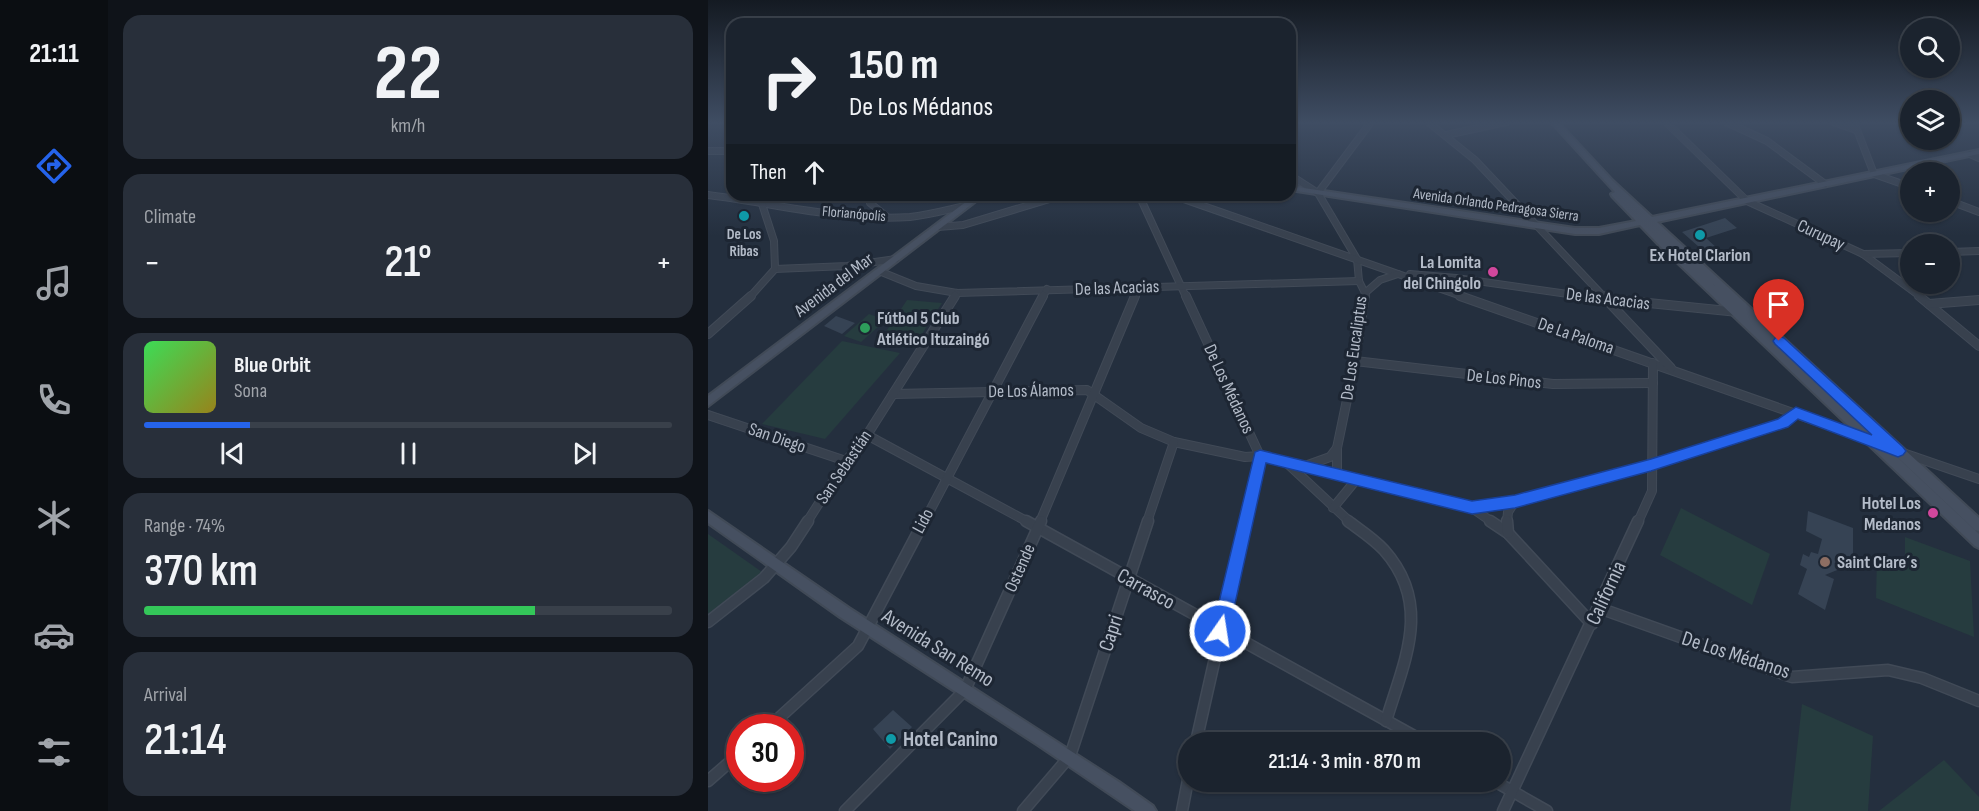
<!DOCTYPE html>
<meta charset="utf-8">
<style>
body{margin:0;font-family:"Sofia Sans Condensed",sans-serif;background:#282f3a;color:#f1f3f6;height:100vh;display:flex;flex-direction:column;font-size:22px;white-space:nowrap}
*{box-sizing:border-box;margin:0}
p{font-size:20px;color:#a0a4aa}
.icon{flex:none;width:33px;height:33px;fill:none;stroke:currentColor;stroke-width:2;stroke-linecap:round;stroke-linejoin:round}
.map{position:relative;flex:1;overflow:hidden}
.panel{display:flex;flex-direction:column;gap:15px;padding:15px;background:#0f1319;width:600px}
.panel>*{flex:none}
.banner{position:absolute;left:18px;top:18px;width:570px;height:183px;border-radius:18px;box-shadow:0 2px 4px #0004,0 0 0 2px #39404a;background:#1b232e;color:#f1f3f6;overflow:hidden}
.fabs{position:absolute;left:1192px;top:18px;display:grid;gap:12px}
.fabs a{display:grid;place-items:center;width:60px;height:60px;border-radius:50%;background:#1b232e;box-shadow:0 2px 4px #0004,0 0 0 2px #39404a;font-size:30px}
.speed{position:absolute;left:18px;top:714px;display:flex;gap:12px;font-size:30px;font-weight:700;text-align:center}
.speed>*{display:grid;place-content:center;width:78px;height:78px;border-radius:50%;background:#1b232e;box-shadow:0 2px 4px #0004,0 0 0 2px #39404a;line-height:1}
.speed .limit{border:9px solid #d22;background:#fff;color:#111}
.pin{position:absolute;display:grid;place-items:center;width:51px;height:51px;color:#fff;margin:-62px -26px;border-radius:50% 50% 50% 0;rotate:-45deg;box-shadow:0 0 6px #0007}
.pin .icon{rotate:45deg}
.me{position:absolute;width:66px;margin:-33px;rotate:13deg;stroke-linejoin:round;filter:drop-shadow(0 0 4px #0008)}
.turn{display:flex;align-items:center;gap:21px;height:126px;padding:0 24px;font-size:27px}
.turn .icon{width:78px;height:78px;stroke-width:2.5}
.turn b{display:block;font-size:42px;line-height:51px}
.then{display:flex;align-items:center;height:57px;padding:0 24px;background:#0003;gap:12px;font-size:22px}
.big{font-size:45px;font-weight:600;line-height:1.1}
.panel .tile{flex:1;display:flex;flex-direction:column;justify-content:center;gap:9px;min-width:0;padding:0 21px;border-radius:18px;background:#282f3a}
.panel .dial{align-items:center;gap:0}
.dial b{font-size:78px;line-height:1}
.song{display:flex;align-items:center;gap:18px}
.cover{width:72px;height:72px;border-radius:9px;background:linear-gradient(135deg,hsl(130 70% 55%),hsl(50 70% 35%))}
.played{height:6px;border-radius:3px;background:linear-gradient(90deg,#2563eb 20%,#39404a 20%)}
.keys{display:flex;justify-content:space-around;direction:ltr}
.heat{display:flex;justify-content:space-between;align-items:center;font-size:33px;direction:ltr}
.charge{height:9px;border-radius:4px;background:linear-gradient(90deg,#34c759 74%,#39404a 0)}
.trip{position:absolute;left:470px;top:732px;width:333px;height:60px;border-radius:30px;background:#1b232e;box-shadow:0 2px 4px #0004,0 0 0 2px #39404a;font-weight:600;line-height:60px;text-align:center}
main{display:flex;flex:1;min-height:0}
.tabs{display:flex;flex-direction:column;width:108px;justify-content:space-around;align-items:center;background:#0b0e12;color:#a0a4aa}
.tabs .icon{width:42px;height:42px}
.tabs .on{color:#2563eb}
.tabs b{font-size:27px;color:#f1f3f6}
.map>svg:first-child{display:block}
.green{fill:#263c3f}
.building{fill:#364354}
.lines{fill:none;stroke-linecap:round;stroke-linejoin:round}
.street-far2-casing{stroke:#414a57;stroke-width:8}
.street-far1-casing{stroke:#414a57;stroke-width:10}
.street-casing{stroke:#414a57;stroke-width:13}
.secondary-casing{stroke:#414a57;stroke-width:4}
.street-far2{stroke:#38414e;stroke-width:6}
.street-far1{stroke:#38414e;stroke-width:8}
.street{stroke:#38414e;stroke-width:10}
.secondary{fill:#465061;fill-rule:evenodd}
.route{fill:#2563eb;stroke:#184099;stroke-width:1.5}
.culture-dot{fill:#0f9aa8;stroke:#1d2633;stroke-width:2}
.hotel-dot{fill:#d1479c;stroke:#1d2633;stroke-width:2}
.leisure-dot{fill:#2e9e5b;stroke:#1d2633;stroke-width:2}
.education-dot{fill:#8d6e63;stroke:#1d2633;stroke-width:2}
.labels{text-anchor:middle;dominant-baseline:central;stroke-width:6;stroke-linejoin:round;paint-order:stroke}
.far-street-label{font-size:15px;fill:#b4bcc9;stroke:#1d2633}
.far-poi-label{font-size:15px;font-weight:bold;fill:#b4bcc9;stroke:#1d2633}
.street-label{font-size:18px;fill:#b4bcc9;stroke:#1d2633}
.poi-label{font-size:18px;font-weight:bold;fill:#b4bcc9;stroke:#1d2633;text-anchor:end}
.near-street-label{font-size:21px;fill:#b4bcc9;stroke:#1d2633}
.near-poi-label{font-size:21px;font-weight:bold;fill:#b4bcc9;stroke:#1d2633;text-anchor:start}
</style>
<main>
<nav class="tabs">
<b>21:11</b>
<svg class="icon on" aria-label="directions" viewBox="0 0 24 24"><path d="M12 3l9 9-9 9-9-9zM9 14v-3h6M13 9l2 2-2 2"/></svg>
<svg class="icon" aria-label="music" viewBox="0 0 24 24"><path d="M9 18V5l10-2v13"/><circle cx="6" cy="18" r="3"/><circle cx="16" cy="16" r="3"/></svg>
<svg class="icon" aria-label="phone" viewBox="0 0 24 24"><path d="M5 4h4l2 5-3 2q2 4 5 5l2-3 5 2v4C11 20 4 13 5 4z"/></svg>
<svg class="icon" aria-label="climate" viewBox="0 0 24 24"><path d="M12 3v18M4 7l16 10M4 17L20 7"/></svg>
<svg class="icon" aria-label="car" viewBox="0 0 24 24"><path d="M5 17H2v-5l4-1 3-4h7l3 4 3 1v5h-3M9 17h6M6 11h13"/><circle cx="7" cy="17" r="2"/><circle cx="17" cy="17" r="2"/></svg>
<svg class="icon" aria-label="filters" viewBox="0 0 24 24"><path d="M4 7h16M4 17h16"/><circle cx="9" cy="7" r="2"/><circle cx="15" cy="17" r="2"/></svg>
</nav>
<section class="panel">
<div class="tile dial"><b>22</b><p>km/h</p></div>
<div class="tile"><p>Climate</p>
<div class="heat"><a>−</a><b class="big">21°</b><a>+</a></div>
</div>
<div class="tile">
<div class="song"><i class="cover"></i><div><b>Blue Orbit</b><p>Sona</p></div></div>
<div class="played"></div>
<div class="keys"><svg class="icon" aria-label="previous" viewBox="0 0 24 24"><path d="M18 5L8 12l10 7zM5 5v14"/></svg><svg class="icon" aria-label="pause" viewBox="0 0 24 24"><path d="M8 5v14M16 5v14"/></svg><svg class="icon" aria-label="next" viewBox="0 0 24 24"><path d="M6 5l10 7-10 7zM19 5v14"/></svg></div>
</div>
<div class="tile"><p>Range · 74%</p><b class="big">370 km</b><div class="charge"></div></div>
<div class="tile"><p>Arrival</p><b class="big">21:14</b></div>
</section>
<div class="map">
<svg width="1271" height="811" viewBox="0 0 1271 811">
<rect width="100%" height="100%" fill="#242f3e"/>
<g class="green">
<path d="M199,300L234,303L205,348L169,345Z"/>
<path d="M161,314L178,320L153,342L136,336Z"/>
<path d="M134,341L192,353L117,439L54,424Z"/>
<path d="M973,508L1062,554L1044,605L952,555Z"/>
<path d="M0,534L54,572L0,614Z"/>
<path d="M1197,537L1262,561L1266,637L1168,598L1169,557L1197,568Z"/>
<path d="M1094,704L1165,736L1160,811H1082Z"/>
<path d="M1236,760L1271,797V811H1171Z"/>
</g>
<g class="building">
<path d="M1017,218L1029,228L998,238L1011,250L999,254L974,232Z"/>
<path d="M128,316L147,323L134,334L116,326Z"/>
<path d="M1100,511L1145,528V558L1139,566L1117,575L1126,579L1117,610L1090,594L1099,569L1092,565L1095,554L1101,557L1103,552L1110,554L1114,539L1098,531Z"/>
<path d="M185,710L204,727L182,749L165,729Z"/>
</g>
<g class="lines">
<defs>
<g id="street-far2">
<path d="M720,122L767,160L896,297"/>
<path d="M958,122L1039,201L1155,254L1213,297"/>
<path d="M1018,122L1059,141L1117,184"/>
<path d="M1125,122L1148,130"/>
<path d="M1146,122L1166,174L1203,187"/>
<path d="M738,135L798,122"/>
<path d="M0,151H24"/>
<path d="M1262,154L1271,158"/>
<path d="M582,175L610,193L649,259L651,281L657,293L656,297"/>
<path d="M610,193L663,122"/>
<path d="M0,195C66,203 135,222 202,217C221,215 239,210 257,206"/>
<path d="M160,195L162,203L178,216"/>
<path d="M431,195L478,297"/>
<path d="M464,195L756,297"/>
<path d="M1242,201L1271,212"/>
<path d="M230,227L255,225L355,195"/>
<path d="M1242,252L1271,251"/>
<path d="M1155,254L1203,253"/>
<path d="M67,269L139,266L188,259"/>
<path d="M171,271L208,286L249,293L651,281"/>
<path d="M702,274L748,278L881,297"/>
<path d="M657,293L672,280L690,274"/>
<path d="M42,297L67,269L66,241L54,204L58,195"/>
<path d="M246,297L249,293"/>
<path d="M335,297L339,289"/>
<path d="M427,297L431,287"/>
</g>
<g id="street-far1">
<path d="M478,296L552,456L764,508L784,522"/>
<path d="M752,296L1162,440"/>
<path d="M871,296L1030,312"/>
<path d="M895,296L963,368"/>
<path d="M1211,296L1271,346"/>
<path d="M1221,304L1271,300"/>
<path d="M0,334L43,296"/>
<path d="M647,361L845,384L945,383"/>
<path d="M185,394L379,390L433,428L466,442L537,457L552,456L537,522"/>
<path d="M0,415L138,461"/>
<path d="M159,435L320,522"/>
<path d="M1195,453L1271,479"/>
<path d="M580,464L642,522"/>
<path d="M597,466L622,457L629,448"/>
<path d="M629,475V448L647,361L657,296"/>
<path d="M625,508L648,480"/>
<path d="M764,508C870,491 973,456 1075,423L1088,413"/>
<path d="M99,522L138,461L159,435L247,296"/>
<path d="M216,522L335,296"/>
<path d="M332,522L427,296"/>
<path d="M439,522L466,442"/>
<path d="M799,522L800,512L807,501"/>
<path d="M930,522L944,491L945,363"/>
</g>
<g id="street">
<path d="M318,521L717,742"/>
<path d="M640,521C652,530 666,539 676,550C725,605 696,661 678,721"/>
<path d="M782,521L800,533L884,624"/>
<path d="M799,521L800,533"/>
<path d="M891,608L1084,677L1180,670L1214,678L1271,701"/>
<path d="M0,622L56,578L83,547L100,521"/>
<path d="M60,728L150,646L216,521"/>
<path d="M488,742L538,521"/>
<path d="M0,781L32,753"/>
<path d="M788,782L839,811"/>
<path d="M137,811L257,690L333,521"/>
<path d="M315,811L362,756L440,521"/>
<path d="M474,811L480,780"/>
<path d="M795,811L930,521"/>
</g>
<g id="secondary">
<path d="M843,122H850L905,181L944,217L1271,150V154L949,222L1271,518V531L1267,530L940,223L1271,534V548L1267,546L952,246L932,225L891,234H867L582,190V186L867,228H891L928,221L904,196L903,194L907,192Z"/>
<path d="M267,195H276L0,406V396Z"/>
<path d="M0,511L141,608L411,782L445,806L448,811H427L330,745L132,617L0,523Z"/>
</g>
</defs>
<use href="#street-far2" class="street-far2-casing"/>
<use href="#street-far1" class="street-far1-casing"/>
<use href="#street" class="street-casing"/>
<use href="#secondary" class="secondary-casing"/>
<use href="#street-far2" class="street-far2"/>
<use href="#street-far1" class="street-far1"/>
<use href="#street" class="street"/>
<use href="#secondary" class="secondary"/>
</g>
<linearGradient id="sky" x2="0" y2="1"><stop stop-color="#141a22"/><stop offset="0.52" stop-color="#3f4d63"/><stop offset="1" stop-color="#3f4d63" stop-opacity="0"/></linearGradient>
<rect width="1271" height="236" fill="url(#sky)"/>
<path class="route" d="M1071,336L1076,338L1195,447L1198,451L1195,455L1190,457L1090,419L1080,427L943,471L807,508L764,514L558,463L521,631L518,637L512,639L506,637L504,631L547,452L552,450L764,501L807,495L943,459L1070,419L1088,407L1164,435L1067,344L1065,341L1067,338Z"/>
<g class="culture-dot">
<circle cx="36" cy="216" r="6"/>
<circle cx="992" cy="235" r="6"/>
<circle cx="183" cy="739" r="6"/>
</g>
<g class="hotel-dot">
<circle cx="785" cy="272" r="6"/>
<circle cx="1225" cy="513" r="6"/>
</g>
<circle class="leisure-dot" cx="157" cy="328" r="6"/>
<circle class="education-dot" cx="1117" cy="562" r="6"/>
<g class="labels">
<g class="far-street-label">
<text transform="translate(788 205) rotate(8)">Avenida Orlando Pedragosa Sierra</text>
<text transform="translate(146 214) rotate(5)">Florianópolis</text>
</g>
<g class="far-poi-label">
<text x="36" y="234">De Los<tspan x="36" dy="17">Ribas</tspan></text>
</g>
<g class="street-label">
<text transform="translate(1113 235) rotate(25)">Curupay</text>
<text transform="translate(126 285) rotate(-37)">Avenida del Mar</text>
<text transform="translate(409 288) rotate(-2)">De las Acacias</text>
<text transform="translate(900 299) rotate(7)">De las Acacias</text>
<text transform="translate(868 336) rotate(19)">De La Paloma</text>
<text transform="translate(646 348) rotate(-82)">De Los Eucaliptus</text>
<text transform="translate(796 379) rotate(6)">De Los Pinos</text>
<text transform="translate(521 389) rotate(65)">De Los Médanos</text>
<text transform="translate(323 391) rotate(-1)">De Los Álamos</text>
<text transform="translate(69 438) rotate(19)">San Diego</text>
<text transform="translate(136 467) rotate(-56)">San Sebastián</text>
<text transform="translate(215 521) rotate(-62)">Lido</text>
<text transform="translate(312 568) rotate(-66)">Ostende</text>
</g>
<g class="poi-label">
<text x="992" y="255" text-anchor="middle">Ex Hotel Clarion</text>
<text x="773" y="262">La Lomita<tspan x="773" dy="21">del Chingolo</tspan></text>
<text x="169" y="318" text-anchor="start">Fútbol 5 Club<tspan x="169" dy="21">Atlético Ituzaingó</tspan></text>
<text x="1213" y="503">Hotel Los<tspan x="1213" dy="21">Medanos</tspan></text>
<text x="1129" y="562" text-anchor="start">Saint Clare´s</text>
</g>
<g class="near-street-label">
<text transform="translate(438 589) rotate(29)">Carrasco</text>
<text transform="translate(898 593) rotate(-65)">California</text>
<text transform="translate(403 633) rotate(-72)">Capri</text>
<text transform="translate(230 648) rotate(32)">Avenida San Remo</text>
<text transform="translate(1028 655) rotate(18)">De Los Médanos</text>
</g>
<g class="near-poi-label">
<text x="195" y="739">Hotel Canino</text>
</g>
</g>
</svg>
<div class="fabs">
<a><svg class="icon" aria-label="search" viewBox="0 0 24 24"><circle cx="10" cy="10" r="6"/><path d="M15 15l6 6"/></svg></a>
<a><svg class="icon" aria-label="layers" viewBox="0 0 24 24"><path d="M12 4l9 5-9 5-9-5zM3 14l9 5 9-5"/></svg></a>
<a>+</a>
<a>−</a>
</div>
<div class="speed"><div class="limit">30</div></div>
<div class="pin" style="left:1071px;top:341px;background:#d93025"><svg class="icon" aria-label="arrive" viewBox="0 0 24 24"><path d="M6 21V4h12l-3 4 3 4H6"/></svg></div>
<svg class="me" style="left:512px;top:631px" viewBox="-20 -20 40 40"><circle r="17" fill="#2563eb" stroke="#fff" stroke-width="3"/><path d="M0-11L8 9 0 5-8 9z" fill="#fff"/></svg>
<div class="trip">21:14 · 3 min · 870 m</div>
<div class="banner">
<div class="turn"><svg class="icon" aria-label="right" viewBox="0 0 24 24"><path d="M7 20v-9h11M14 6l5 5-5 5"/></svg><div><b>150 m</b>De Los Médanos</div></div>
<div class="then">Then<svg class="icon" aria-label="ahead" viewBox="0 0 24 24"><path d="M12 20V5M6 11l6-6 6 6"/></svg></div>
</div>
</div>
</main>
